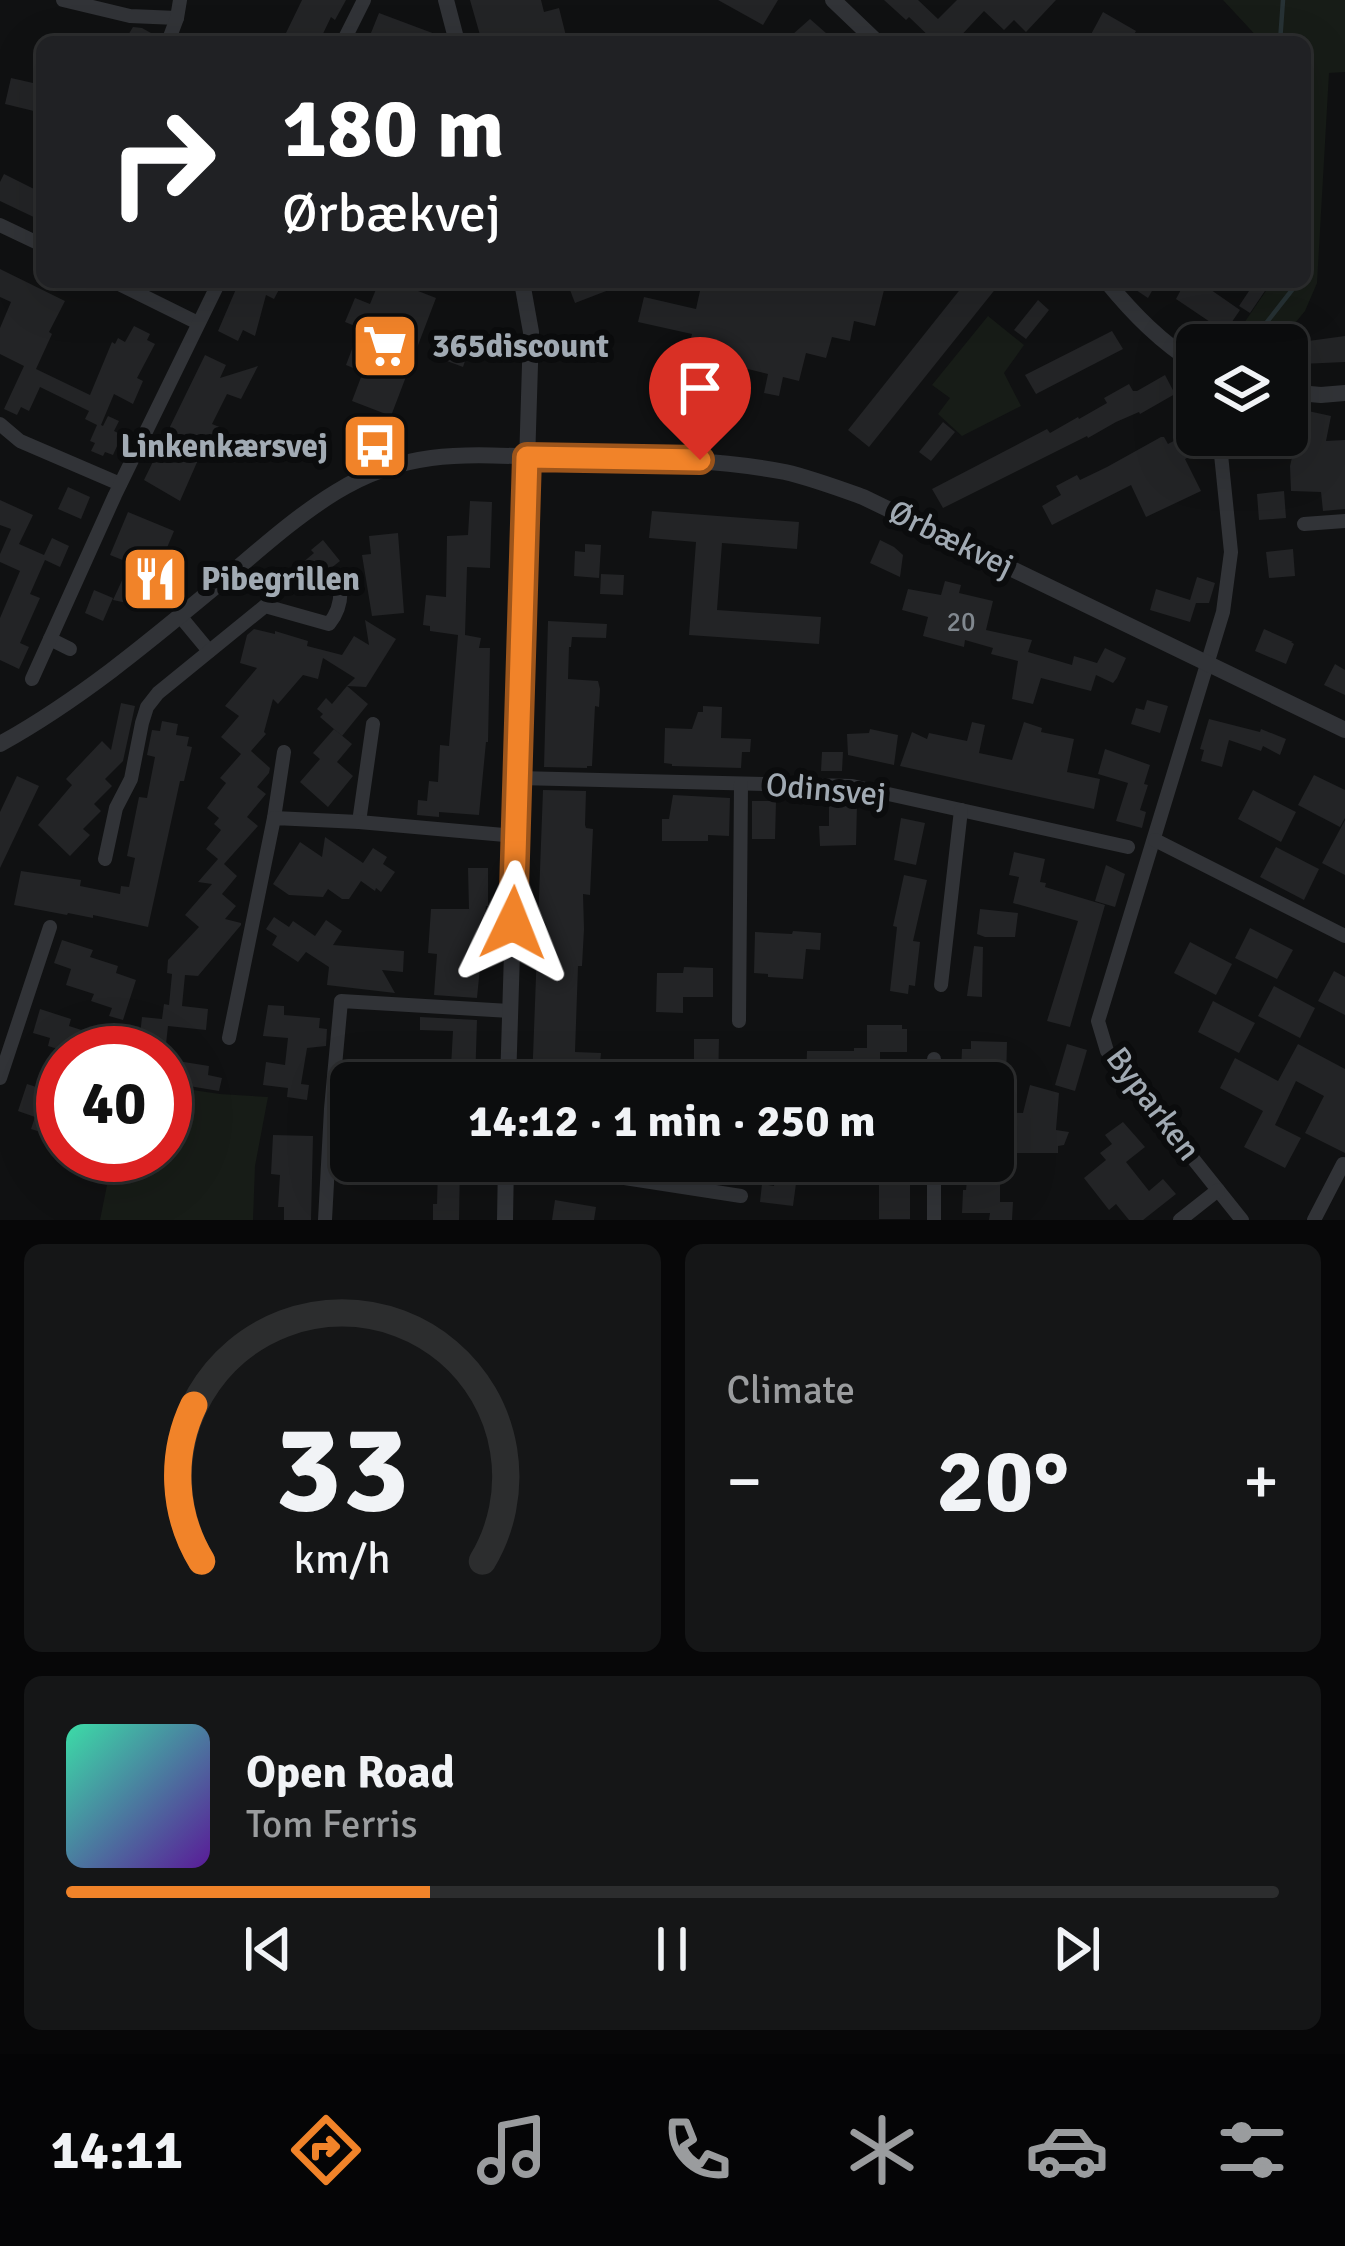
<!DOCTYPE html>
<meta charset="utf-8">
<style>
body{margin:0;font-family:Signika,sans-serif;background:#151617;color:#f1f3f6;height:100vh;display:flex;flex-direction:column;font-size:45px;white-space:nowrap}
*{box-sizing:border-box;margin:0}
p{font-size:39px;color:#9a9c9e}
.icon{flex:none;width:66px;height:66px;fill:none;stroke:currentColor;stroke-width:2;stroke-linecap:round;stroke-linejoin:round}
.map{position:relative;height:1220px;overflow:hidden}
.panel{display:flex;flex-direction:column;gap:24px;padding:24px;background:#070708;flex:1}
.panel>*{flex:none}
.top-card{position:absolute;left:36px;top:36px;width:1275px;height:252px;border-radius:18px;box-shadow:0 12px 48px #0002,0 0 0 3px #2c2d2e;background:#202124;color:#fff;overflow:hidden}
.controls{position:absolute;left:1176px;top:324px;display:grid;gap:24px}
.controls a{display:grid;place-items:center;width:132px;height:132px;border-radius:18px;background:#0c0d0e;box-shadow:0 12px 48px #0002,0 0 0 3px #2c2d2e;font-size:60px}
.speed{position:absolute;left:36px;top:1026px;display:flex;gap:24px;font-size:60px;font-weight:700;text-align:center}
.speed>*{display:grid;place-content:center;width:156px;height:156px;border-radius:50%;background:#0c0d0e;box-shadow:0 12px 48px #0002,0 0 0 3px #2c2d2e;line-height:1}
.speed .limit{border:18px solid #d22;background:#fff;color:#111}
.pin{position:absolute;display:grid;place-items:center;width:102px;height:102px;color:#fff;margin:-123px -51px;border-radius:50% 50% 50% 0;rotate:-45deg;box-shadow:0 0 12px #0007}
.pin .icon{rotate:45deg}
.me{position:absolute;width:132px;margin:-66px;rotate:2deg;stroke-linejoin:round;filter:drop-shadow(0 0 9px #0008)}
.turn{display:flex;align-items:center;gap:42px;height:252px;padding:0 48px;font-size:54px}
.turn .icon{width:156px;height:156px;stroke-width:2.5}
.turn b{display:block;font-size:84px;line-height:102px}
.big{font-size:90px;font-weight:700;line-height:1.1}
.panel .tile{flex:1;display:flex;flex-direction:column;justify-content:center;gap:18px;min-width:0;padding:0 42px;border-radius:18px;background:#151617}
.panel .dial{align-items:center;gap:0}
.dial svg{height:312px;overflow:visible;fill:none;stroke:#2c2d2e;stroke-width:7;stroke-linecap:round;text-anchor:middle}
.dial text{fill:#f1f3f6;stroke:none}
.song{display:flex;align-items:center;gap:36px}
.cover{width:144px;height:144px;border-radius:18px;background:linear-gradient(135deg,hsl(160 70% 55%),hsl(270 70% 35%))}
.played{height:12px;border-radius:6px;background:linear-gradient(90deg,#f18329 30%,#2c2d2e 30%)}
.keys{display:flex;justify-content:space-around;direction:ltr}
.heat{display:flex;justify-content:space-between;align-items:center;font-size:66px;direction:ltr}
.panel .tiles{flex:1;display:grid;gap:24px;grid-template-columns:1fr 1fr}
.tile:last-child{grid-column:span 2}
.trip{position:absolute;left:330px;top:1062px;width:684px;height:120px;border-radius:18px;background:#0c0d0e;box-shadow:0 12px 48px #0002,0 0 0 3px #2c2d2e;font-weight:700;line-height:120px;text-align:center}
.menu{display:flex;height:192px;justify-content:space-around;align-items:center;background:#050506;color:#9a9c9e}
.menu .icon{width:84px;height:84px}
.menu .current{color:#f18329}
.menu b{font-size:54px;color:#f1f3f6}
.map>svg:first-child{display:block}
.green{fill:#171c17}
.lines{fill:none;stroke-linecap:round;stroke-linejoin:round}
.stream{stroke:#273235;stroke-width:4.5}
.building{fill:#232426}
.minor{stroke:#313337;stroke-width:14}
.tertiary{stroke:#313337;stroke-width:16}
.route-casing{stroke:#9d551b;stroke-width:30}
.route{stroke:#f18329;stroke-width:21}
.labels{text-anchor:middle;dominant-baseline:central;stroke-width:12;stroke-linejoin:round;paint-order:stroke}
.number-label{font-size:27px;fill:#81888f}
.poi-label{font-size:33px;font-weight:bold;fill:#a1aab3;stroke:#0b0c0d;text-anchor:start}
.street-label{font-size:33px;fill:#a1aab3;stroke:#0b0c0d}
</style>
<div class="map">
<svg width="1345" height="1220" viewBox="0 0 1345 1220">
<rect width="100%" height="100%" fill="#101112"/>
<g class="green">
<path d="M1223,0H1345V72L1329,73L1317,283L1305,311L1277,345H1229L1272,282H1305V42H1262Z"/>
<path d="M988,316L1024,345L1004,373L1021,406L962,436L938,414L950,398L932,385Z"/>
<path d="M165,1086L220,1094L268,1097L255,1166L253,1220H100L113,1155H165Z"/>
</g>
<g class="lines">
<g class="stream">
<path d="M1280,42L1283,0"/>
<path d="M1249,345L1292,290L1294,282"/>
</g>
</g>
<g class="building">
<path d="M302,0H346L335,20L331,17L319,42H303L286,33Z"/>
<path d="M470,0H541L544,12L559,8L566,36L553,40V42H482Z"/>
<path d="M718,0H778L763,25Z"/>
<path d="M884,0H918L938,19L957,0H1056L1026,32L1014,20L1004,30L984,11L955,42H935L909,17L906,20Z"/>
<path d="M1103,12L1136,31L1129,42H1087Z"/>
<path d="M379,13L443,37L444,42H395L371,33Z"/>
<path d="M810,19L827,34L820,42H801L792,35Z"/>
<path d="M133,27L142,28L158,37L157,42H124Z"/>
<path d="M11,78L42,85V113L5,104Z"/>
<path d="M4,174L42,193V221L0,201V182Z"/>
<path d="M0,269L65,301L49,332L52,334L36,369L90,395L112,342L115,344L118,338L125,342L134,326L150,334L147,340L155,344L137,378L143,381L133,404L114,394L101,425L103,426L108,416L119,421L114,431L122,435L113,455L105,452L103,456L91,451L95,443L90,441L97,425L85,419L89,411L40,387L29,411L21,407L17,415L4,409L24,366L0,354V328L11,302L0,297Z"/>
<path d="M239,282H283L274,299L266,295L255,336L243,330L238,341L218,331Z"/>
<path d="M379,282H395L436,298L391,416L352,401L363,372L346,365L360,328L345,322L355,298L370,304Z"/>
<path d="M567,282H627V283L575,303Z"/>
<path d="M702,282H886L875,326L854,321L850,341L832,337L826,358L806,353L799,381L783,377L779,396L764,393L768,374L736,366L737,358L689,346L692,334L638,322L644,297L696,309Z"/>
<path d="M966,282H1001L869,447L848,430Z"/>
<path d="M1124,282H1157L1148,298Z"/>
<path d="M1185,282L1198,286L1201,283L1240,310L1225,332L1176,299Z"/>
<path d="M1255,282H1271L1250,313L1239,306Z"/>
<path d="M1038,300L1049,310L1026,339L1014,330Z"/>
<path d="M1112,331L1123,349L1036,394L1025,375Z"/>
<path d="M1345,336V362L1301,364V342Z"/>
<path d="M455,338L471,343L463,367L447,361Z"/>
<path d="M205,355L226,365L220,378L258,366L241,399L227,394L212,424L222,428L208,444H205L180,501L144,480Z"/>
<path d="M1165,375L1175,394L1140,414L1139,412L1116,422L1088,438L1087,436L943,508L932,489L1047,429L1050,433L1078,417L1079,419L1107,403L1104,398L1129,384L1133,391H1137Z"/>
<path d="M1299,409L1331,416L1326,441L1345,440V509L1323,511L1321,492L1291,491L1290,466L1298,432L1294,431Z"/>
<path d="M943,422L955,432L931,461L919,452Z"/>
<path d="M1187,434L1198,452L1185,459L1201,491L1146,517L1131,485L1052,525L1042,506L1061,495L1056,486L1077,475L1080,480L1107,467L1161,437H1164L1168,444Z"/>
<path d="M68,487L90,497L81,519L58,509Z"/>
<path d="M1284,491L1286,518L1259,520L1257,494Z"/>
<path d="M0,500L33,515L19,544L44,555L52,538L69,546L60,567L45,560L30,594L40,598L20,643L29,647L19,669L0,660V618L20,571L0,562V554L11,529L0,525Z"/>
<path d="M470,501L492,502L490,568L467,567L465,635L481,638L479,648H490L488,742H486L479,815L439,812V817L417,815L418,800L427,801L429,781L438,782L440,745L449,746L458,635L430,631V626L423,625L426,595L446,597L447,536L468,535Z"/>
<path d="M652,511L799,522L797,549L722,543L717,610L821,617L819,644L689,635L696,542L649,538Z"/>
<path d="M128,512L174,531L156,574L167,579L160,595L146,588L141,606L113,600L130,563L110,555Z"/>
<path d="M398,533L404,613L372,616L362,555L371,554L369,536Z"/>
<path d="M323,540L340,561L302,591L288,575L314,553L311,550Z"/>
<path d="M880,540L894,547L903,555L900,577L870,563Z"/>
<path d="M585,544L601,545L599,578L574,576L575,551L585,552Z"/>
<path d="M1293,549L1295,576L1269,578L1266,552Z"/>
<path d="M601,574L624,575L623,595L600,594Z"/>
<path d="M1197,577L1215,583L1209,603H1196L1190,622L1150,610L1156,589L1190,600Z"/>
<path d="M945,581L961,585L959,593L993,601L986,630L1032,640L1028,652L1072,665L1074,656L1097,663L1105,648L1126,658L1117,678L1113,683L1096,675L1091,691L1041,678L1033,704L1012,699L1018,661L991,654L993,648L965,640L964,647L923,636L928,617L902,610L908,589L941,595Z"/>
<path d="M94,590L113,598L103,621L85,613Z"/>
<path d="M365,620L396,639L366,687L347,686L355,678L323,658L318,679L303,675L278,704L273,699L264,732L266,734L251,751L270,768L269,773L257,787L266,794L247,817L258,826L224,864L237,876L222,894L236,906L225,919L241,923V925L198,976L185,975L182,1006L208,1009L206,1030L168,1026L165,1053H138L142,1017L162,1019L164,1004L169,1005L172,974L167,973L168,960L199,927L185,915L212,884L198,882L218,859L206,849L221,830L214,824L219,818L207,808L226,783L220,778L241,754L221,737L239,716L225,706L257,668L240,663L247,635L254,629L275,634V631L308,641L307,646L342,655L354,636L369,645Z"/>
<path d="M548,621L607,624L606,638L572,637L571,647H569L568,679L598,681L600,689L599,707L595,706L592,766H587V768L544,767Z"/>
<path d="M1264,629L1293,642H1291L1294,644L1286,664L1255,651Z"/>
<path d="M1335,664L1345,670V695L1324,685Z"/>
<path d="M347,686L368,704L342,736L320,717L323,714L317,709L326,698L332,704Z"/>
<path d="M1147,700L1168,706L1160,733L1131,724L1136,708L1144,710Z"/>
<path d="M121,703L135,706L123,761L105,779L112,786L94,804L101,811L83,829L90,835L70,856L38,825L72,785L66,779L102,741L111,750Z"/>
<path d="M703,706L722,707L721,738L751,739L750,752H742L741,768L672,766V764L664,763L665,728L692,729L698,712H703Z"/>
<path d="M1209,719L1260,732L1261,729L1286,739L1280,755L1263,746L1261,751L1229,740L1222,767L1201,761L1204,750L1200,749Z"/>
<path d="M162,721L178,724L176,735L189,737L187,746L192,747L184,781H180L148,927L93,915V918L68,913L67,915L14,905L21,871L81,880L80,886L120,894L121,886L129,887L135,858L127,856L139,797L147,798L155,757L147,755L152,730L160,731Z"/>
<path d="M972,722L985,725L979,753L1012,760L1024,722L1042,728L1041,732L1074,739L1067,772L1100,779L1094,809L900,766L912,732L927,739L929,733L967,741Z"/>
<path d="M334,729L352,744L337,762L353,776L328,807L300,782L320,759L313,753Z"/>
<path d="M870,729L898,735L894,765L848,755L847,734L869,733Z"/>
<path d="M1105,749L1150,765L1144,784L1148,785L1140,810L1146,812L1142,828L1116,821L1128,783L1098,774Z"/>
<path d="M822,752H843L842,771H821Z"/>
<path d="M1314,775L1345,790V818L1340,827L1298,805Z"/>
<path d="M17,776L39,786L0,868V812Z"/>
<path d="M543,790L586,791L585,825L586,828L593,829L590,895L583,894L584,929L582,966H578L575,1052L601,1053L598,1083H532Z"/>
<path d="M1253,790L1296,812L1281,842L1238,819Z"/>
<path d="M673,795L730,798L729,836L708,835V841H662V819H669Z"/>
<path d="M752,801H776L775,839H752Z"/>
<path d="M829,801L857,804L856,845L820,846L819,826H829Z"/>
<path d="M901,818L925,823L916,865L894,860Z"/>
<path d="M1345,820V875L1322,863Z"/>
<path d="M325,837L363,863L373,848L387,857L383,864L395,872L381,892L376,888L375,891L361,881L349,899H342L328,889L323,897L289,895L273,884L300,842L322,857Z"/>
<path d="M1276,847L1319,869L1304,900L1260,877Z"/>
<path d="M1014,852L1045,859L1040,882L1046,883L1045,887L1105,905L1070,1027L1047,1021L1078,921L1013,903L1019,877L1009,875Z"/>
<path d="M1106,865L1125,874L1115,907L1095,901Z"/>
<path d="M468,868H488V906H486L477,998L434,995L437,954L428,953L431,909H469Z"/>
<path d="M904,875L927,880L913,941L920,942L915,986L909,985L908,994L890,991L897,927L893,926Z"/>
<path d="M980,909L1018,913L1015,937H985L977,934Z"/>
<path d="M274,917L289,927L293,921L315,936L326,920L342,931L333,945L404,951L403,972L382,970L395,993L327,985L329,967L306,952L298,962L272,945L277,936L266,929Z"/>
<path d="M1250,928L1293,950L1277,979L1235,958Z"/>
<path d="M793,931L821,933L820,950L806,949L803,979L768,977V974L754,973L755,932L792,934Z"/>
<path d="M62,940L93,950L90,957L118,966L116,973L136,980L123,1020L109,1016L112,1008L91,1001L94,994L66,985L71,969L54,963Z"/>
<path d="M1190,942L1232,964L1216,995L1174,973Z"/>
<path d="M974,946L983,947L982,997L967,996Z"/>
<path d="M684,967L713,968V997H683V1013L656,1012L657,973H683Z"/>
<path d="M1334,971L1345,977V1015L1318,1001Z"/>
<path d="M1274,986L1315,1008L1300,1038L1258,1016Z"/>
<path d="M1213,1001L1255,1023L1239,1053L1198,1032Z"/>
<path d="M268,1005L284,1006V1015L320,1018L319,1028L327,1029L326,1046L307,1048L301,1084L309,1085L307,1100L287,1097L288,1088L263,1085L266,1062L285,1065L288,1038L263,1036Z"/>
<path d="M40,1009L71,1019L69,1026L97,1035L91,1053H71L48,1046L50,1038L33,1033Z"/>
<path d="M420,1017L477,1020L475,1083H443L444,1067H451L453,1031L420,1030Z"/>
<path d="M867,1025H902V1029H907V1052H880V1065H832V1083H806L807,1051H854V1048H867Z"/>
<path d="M694,1039H719L718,1083H675V1068H694Z"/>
<path d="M971,1041L1007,1042L1006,1082H993V1073H961L962,1049H971Z"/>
<path d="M1067,1044L1087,1050L1075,1091L1055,1085Z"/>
<path d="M1298,1044L1345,1069V1153L1305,1133L1324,1096L1296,1081L1275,1125L1301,1138L1285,1168L1244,1147L1263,1111L1220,1088L1235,1058L1278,1081Z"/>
<path d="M165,1059L209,1066L208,1075L222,1078L219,1091L165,1082Z"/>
<path d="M27,1084L58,1094L56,1101L63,1103V1139L31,1129L35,1117L18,1111Z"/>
<path d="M1030,1085L1059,1093L1056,1130L1069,1132L1064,1145L1058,1146V1153H993V1120L1004,1121V1112L1023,1113Z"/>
<path d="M1123,1122L1145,1147L1126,1162L1149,1191L1163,1179L1176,1194L1143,1220H1129L1116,1204L1109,1210L1084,1178L1106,1160L1100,1153L1112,1144L1105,1135Z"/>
<path d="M273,1135L313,1136L311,1220H284V1207H278L280,1175L271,1174Z"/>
<path d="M443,1161H460L459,1220H433V1204H437L438,1167H443Z"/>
<path d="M777,1161H799L793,1206L760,1202L762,1184L774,1186Z"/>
<path d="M895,1162L910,1163V1219H879V1174L895,1172Z"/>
<path d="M984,1167H1000V1202H1013L1012,1220H989L990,1213H962L963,1190H966L967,1179L984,1180Z"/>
<path d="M555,1200L596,1207L594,1220H552Z"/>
</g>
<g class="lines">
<g class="minor">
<path d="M63,0L130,16L177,18"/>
<path d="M168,42L177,18L180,0"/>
<path d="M343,42L364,0"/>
<path d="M0,225L42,245"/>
<path d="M115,282L198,323"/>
<path d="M0,424L20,441L120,484"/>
<path d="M1219,435L1231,552L1223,612L1098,1021L1107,1051L1242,1220"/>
<path d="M1304,524L1345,521"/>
<path d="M180,616L209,651"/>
<path d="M50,639L70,649"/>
<path d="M32,679L115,495L219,282"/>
<path d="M518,778L852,786L1128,847"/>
<path d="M274,818L284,752"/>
<path d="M359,822L373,724"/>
<path d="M1155,840L1345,936"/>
<path d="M105,859L116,808L131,779L142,723L147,707L158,693L265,606L329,624C341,609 343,593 338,575"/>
<path d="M941,985L961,810"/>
<path d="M739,1021L741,784"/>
<path d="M229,1038L274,818L359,822L516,836"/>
<path d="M0,1078L50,927"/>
<path d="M934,1083V1059"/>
<path d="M515,1161L741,1196"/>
<path d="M325,1220L331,1109L341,1001L510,1011"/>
<path d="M934,1220V1161"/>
<path d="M1180,1220L1218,1190"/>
<path d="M1314,1220L1343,1164"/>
</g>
<g class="tertiary">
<path d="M446,0L457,42"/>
<path d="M833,0L877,42"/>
<path d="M1107,282C1134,315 1161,342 1197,365"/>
<path d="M1287,392L1321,395L1345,393"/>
<path d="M0,744C81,699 150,641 221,582C258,551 295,517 336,492C413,444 481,456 566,458C640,459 713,458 785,472C811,478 838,488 863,497L1345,730"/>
<path d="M508,1083L531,332L522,282"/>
<path d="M505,1220L506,1161"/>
</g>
</g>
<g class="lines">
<defs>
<path id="route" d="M513,923L527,457L700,460"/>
</defs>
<use href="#route" class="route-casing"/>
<use href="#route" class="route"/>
</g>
<defs>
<symbol id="supermarket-square" viewBox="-11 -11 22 22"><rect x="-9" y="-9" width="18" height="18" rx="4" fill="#f18329" stroke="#0b0c0d"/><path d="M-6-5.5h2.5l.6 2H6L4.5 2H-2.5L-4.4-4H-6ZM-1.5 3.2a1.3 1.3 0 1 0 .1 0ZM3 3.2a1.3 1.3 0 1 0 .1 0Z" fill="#fff"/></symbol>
<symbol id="bus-square" viewBox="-11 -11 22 22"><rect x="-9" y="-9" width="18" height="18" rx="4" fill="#f18329" stroke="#0b0c0d"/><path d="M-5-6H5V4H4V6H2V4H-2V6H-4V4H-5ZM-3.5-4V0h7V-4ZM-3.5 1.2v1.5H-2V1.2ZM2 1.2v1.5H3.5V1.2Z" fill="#fff"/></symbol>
<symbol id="restaurant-square" viewBox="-11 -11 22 22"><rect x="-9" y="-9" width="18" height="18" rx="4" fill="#f18329" stroke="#0b0c0d"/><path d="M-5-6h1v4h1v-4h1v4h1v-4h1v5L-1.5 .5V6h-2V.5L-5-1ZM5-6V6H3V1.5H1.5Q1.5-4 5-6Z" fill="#fff"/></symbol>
</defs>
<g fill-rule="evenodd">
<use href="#supermarket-square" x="347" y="308" width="76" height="76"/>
<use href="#bus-square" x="337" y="408" width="76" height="76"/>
<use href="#restaurant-square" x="117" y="541" width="76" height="76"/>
</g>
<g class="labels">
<g class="number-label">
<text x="961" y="622">20</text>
</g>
<g class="poi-label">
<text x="432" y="346">365discount</text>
<text x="328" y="446" text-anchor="end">Linkenkærsvej</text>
<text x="201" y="579">Pibegrillen</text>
</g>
<g class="street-label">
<text transform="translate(951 539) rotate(26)">Ørbækvej</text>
<text transform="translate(826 790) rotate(5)">Odinsvej</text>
<text transform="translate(1153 1104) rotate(53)">Byparken</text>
</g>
</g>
</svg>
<div class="controls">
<a><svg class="icon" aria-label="layers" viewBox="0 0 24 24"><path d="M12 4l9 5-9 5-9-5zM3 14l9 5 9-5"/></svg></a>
</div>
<div class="speed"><div class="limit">40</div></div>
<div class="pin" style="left:700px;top:460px;background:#d93025"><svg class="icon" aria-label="arrive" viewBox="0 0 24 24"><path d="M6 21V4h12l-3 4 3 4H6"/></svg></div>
<svg class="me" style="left:513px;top:923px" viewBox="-20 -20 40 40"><path d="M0-17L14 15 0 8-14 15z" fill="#f18329" stroke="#fff" stroke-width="4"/></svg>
<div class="trip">14:12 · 1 min · 250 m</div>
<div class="top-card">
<div class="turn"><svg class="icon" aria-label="right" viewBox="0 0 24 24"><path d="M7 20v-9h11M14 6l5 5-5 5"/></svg><div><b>180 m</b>Ørbækvej</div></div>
</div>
</div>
<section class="panel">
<div class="tiles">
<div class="tile dial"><svg viewBox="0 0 100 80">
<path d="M14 69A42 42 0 1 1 86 69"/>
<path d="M14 69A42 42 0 0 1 12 29" stroke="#f18329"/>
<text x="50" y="56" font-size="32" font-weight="700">33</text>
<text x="50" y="72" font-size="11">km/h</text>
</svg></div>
<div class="tile"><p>Climate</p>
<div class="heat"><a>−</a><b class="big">20°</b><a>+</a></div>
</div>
<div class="tile">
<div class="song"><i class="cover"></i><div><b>Open Road</b><p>Tom Ferris</p></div></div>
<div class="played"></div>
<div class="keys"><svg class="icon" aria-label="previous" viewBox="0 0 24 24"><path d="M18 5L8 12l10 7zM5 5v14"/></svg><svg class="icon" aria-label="pause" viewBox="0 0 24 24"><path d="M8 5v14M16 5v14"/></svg><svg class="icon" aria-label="next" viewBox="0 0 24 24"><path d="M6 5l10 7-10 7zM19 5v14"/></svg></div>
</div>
</div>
</section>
<nav class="menu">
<b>14:11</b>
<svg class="icon current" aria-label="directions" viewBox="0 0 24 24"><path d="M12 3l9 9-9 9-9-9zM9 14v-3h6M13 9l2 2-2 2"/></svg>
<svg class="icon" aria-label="music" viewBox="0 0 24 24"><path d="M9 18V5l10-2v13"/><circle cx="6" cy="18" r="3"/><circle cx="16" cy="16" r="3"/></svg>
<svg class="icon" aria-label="phone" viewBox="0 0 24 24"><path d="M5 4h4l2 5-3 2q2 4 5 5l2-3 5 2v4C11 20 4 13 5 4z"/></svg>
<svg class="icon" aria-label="climate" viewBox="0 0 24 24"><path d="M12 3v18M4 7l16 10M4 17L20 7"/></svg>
<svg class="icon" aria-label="car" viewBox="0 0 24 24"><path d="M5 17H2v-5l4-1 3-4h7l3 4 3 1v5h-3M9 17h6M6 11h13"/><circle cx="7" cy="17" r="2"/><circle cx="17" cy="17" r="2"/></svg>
<svg class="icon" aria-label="filters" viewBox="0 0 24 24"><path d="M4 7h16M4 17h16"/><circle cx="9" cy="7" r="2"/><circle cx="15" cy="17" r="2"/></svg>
</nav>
